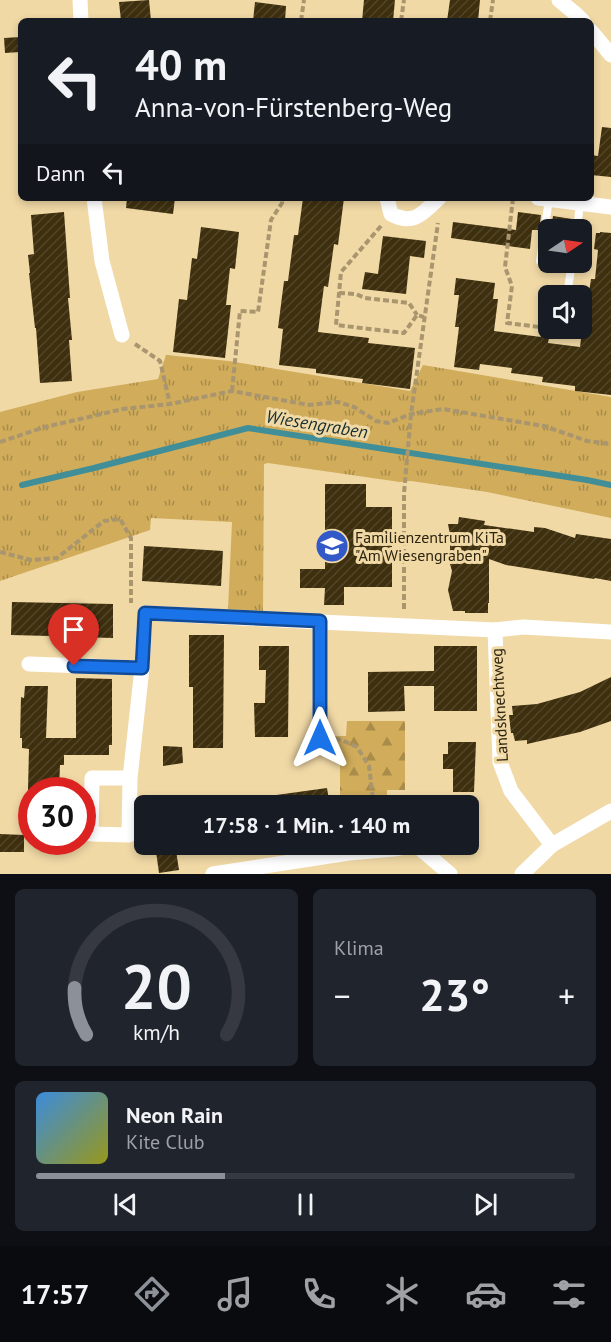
<!DOCTYPE html>
<html lang="de">
<meta charset="utf-8">
<style>
body{margin:0;font-family:"PT Sans",sans-serif;background:#20242c;color:#f1f3f6;height:100vh;display:flex;flex-direction:column;font-size:22px;white-space:nowrap}
*{box-sizing:border-box;margin:0}
p{font-size:20px;color:#9ea1a6}
.icon{flex:none;width:33px;height:33px;fill:none;stroke:currentColor;stroke-width:2;stroke-linecap:round;stroke-linejoin:round}
.map{position:relative;height:874px;overflow:hidden}
.sheet{display:flex;flex-direction:column;gap:15px;padding:15px;background:#0d0f14;flex:1}
.sheet>*{flex:none}
.top-card{position:absolute;left:18px;top:18px;width:576px;height:183px;border-radius:9px;box-shadow:0 3px 9px #0003;background:#171b24;color:#f1f3f6;overflow:hidden}
.needle{width:39px;rotate:77deg}
.buttons{position:absolute;left:538px;top:219px;display:grid;gap:12px}
.buttons a{display:grid;place-items:center;width:54px;height:54px;border-radius:9px;background:#171b24;box-shadow:0 3px 9px #0003;font-size:30px}
.speed{position:absolute;left:18px;top:777px;display:flex;gap:12px;font-size:30px;font-weight:700;text-align:center}
.speed>*{display:grid;place-content:center;width:78px;height:78px;border-radius:50%;background:#171b24;box-shadow:0 3px 9px #0003;line-height:1}
.speed .limit{border:9px solid #d22;background:#fff;color:#111}
.pin{position:absolute;display:grid;place-items:center;width:51px;height:51px;color:#fff;margin:-62px -26px;border-radius:50% 50% 50% 0;rotate:-45deg;box-shadow:0 0 6px #0007}
.pin .icon{rotate:45deg}
.me{position:absolute;width:66px;margin:-33px;rotate:0deg;stroke-linejoin:round;filter:drop-shadow(0 0 4px #0008)}
.turn{display:flex;align-items:center;gap:21px;height:126px;padding:0 18px;font-size:27px}
.turn .icon{width:78px;height:78px;stroke-width:2.5}
.turn b{display:block;font-size:42px;line-height:51px}
.then{display:flex;align-items:center;height:57px;padding:0 18px;background:#0003;gap:12px;font-size:22px}
.big{font-size:45px;font-weight:800;line-height:1.1}
.sheet .tile{flex:1;display:flex;flex-direction:column;justify-content:center;gap:9px;min-width:0;padding:0 21px;border-radius:9px;background:#20242c}
.sheet .dial{align-items:center;gap:0}
.dial svg{height:156px;overflow:visible;fill:none;stroke:#363941;stroke-width:7;stroke-linecap:round;text-anchor:middle}
.dial text{fill:#f1f3f6;stroke:none}
.song{display:flex;align-items:center;gap:18px}
.cover{width:72px;height:72px;border-radius:9px;background:linear-gradient(135deg,hsl(210 70% 55%),hsl(60 70% 35%))}
.played{height:6px;border-radius:3px;background:linear-gradient(90deg,#8c9099 35%,#363941 35%)}
.keys{display:flex;justify-content:space-around;direction:ltr}
.heat{display:flex;justify-content:space-between;align-items:center;font-size:33px;direction:ltr}
.sheet .tiles{flex:1;display:grid;gap:15px;grid-template-columns:1fr 1fr}
.tile:last-child{grid-column:span 2}
.trip{position:absolute;left:134px;top:795px;width:345px;height:60px;border-radius:9px;background:#171b24;box-shadow:0 3px 9px #0003;font-weight:800;line-height:60px;text-align:center}
.tabs{display:flex;height:96px;justify-content:space-around;align-items:center;background:#090b0e;color:#9ea1a6}
.tabs .icon{width:42px;height:42px}
.tabs .on{color:#8c9099}
.tabs b{font-size:27px;color:#f1f3f6}
.map>svg:first-child{display:block}
.grass{fill:url(#grass-tufts)}
.forest{fill:url(#forest-firs)}
.lines{fill:none;stroke-linecap:round;stroke-linejoin:round}
.stream{stroke:#408e98;stroke-width:6}
.building{fill:url(#building-hatch)}
.path{stroke:#a9966f;stroke-width:4;stroke-dasharray:6 3;stroke-linecap:butt}
.lane{stroke:#fff;stroke-width:8}
.street{stroke:#fff;stroke-width:15}
.route-casing{stroke:#114b97;stroke-width:15}
.route{stroke:#1a73e8;stroke-width:10}
.labels{text-anchor:middle;dominant-baseline:central;stroke-width:6;stroke-linejoin:round;paint-order:stroke}
.poi-label{font-size:16px;fill:#2d2410;stroke:#f1d9a6;text-anchor:start}
.street-label{font-size:16px;fill:#2d2410;stroke:#f1d9a6}
.water-label{font-size:18px;font-style:italic;fill:#152e31;stroke:#f1d9a6}
</style>
<div class="map">
<svg width="611" height="874" viewBox="0 0 611 874">
<defs>
<pattern id="grass-tufts" width="24" height="20" patternUnits="userSpaceOnUse" patternTransform="scale(1.5)"><rect width="24" height="20" fill="#d0ac5b"/><path d="M3 7l-1-3M5 7V3M7 7l1-3M15 17l-1-3M17 17v-4M19 17l1-3" fill="none" stroke="#a98c4a"/></pattern>
<pattern id="forest-firs" width="22" height="20" patternUnits="userSpaceOnUse" patternTransform="scale(1.5)"><rect width="22" height="20" fill="#d0ac5b"/><path d="M5 1l3.5 6h-7zM16 11l3.5 6h-7z" fill="#a98c4a"/></pattern>
<pattern id="building-hatch" width="6" height="6" patternUnits="userSpaceOnUse" patternTransform="scale(1.5)"><rect width="6" height="6" fill="#3e300f"/><path d="M-1 1l2-2M0 6l6-6M5 7l2-2" fill="none" stroke="#524528"/></pattern>
</defs>
<rect width="100%" height="100%" fill="#f1d9a6"/>
<path class="grass" d="M166,355L229,361L410,391L423,365L611,397V518L487,492L411,481L400,482L268,463L264,464L263,611L228,609L232,522L151,518L150,530L0,581V412L77,392L158,379Z"/>
<path class="forest" d="M347,721H405V790H387V805H340V752L327,751L328,736H346Z"/>
<g class="lines">
<path class="stream" d="M22,485L94,468L248,428L587,480L611,485"/>
</g>
<g class="building">
<path d="M149,0L151,21H121L119,2Z"/>
<path d="M364,0H395L393,21H362Z"/>
<path d="M450,0H480L478,21H447Z"/>
<path d="M255,2L286,6L285,21H253Z"/>
<path d="M20,37V52L5,53L4,38Z"/>
<path d="M602,127L611,128V177L591,175V155L598,156Z"/>
<path d="M127,198H175L173,214L126,208Z"/>
<path d="M303,198H344L338,245L334,244L328,287L324,286L318,332L369,338L368,343L415,348L410,389L362,383L363,379L316,373V369L279,365L283,329L278,328L284,281H288L294,235H298Z"/>
<path d="M64,212L70,298H68L72,340H69L72,381L40,383L36,328H35L29,273H30L28,255L34,254L31,215Z"/>
<path d="M518,212L541,215L539,230H532L530,249L451,238L453,222L516,230Z"/>
<path d="M553,216L572,219L571,230H551Z"/>
<path d="M201,227L239,232L235,269L230,268L226,305H231L225,358L173,352L179,299L187,300L192,258L197,259Z"/>
<path d="M600,232L611,233V395L575,391V386L542,382L543,377L511,373L512,368L480,364L479,370L454,367L459,327H455L459,295H454L456,278L495,283L493,299H498L494,331L549,338L548,343L580,347L585,306H587L591,279H595L598,250L594,249L596,233H600Z"/>
<path d="M383,236L426,241L424,258L410,256L406,294L362,289L365,272L378,274Z"/>
<path d="M325,484H366V507H392V587H344V605H324L325,588H300V569H325Z"/>
<path d="M459,517L485,521L484,525L534,532V527L545,528L575,538L576,534L611,539V581L595,578L594,579L506,565L489,559V603H488V613H465V611H453L448,590L452,571L450,564V535L448,524H458Z"/>
<path d="M144,546L223,551L221,586L142,581Z"/>
<path d="M12,602L113,604V638L76,637V620H50L49,636L11,635Z"/>
<path d="M189,635H224L223,748H193V687H189Z"/>
<path d="M259,646H289L288,737H255L254,703H265L266,670H259Z"/>
<path d="M434,646H477V711H434V686H404L405,711L368,712V672L434,671Z"/>
<path d="M611,677V721L580,732L527,744V740L515,741L513,733H511L509,715H513L512,706L537,704L580,692Z"/>
<path d="M76,678L112,679V745H109V755H64V765H60L59,790H28L29,749L22,748V738H20L21,697L24,698L25,686H48L46,738H76Z"/>
<path d="M448,742H476L474,792H453V769H443V754H448Z"/>
<path d="M163,746L182,747L183,763L163,766Z"/>
<path d="M327,788L330,806H269V796Z"/>
<path d="M0,834L24,835V852H0Z"/>
<path d="M155,844H175L179,870L159,873Z"/>
</g>
<g class="lines">
<g class="path">
<path d="M301,21L304,0"/>
<path d="M401,21L404,0"/>
<path d="M490,21L493,0"/>
<path d="M513,198L505,267L512,286L507,323L548,328"/>
<path d="M381,226L341,272L336,325L404,333L417,315L424,317"/>
<path d="M339,293L356,294L365,298L409,303L417,315"/>
<path d="M135,344L160,361L170,404"/>
<path d="M232,391L240,311L258,312L271,220L282,203V198"/>
<path d="M0,442L45,427L123,409L170,404L232,391L309,405L338,402L354,407L376,421L388,423L411,414L443,409L544,426L587,441L611,444"/>
<path d="M0,552L31,560L57,558L104,521L120,519L131,538V603"/>
<path d="M404,609V493L411,414L438,223"/>
<path d="M335,739L342,740L357,747L369,766L373,799L376,806"/>
</g>
<g class="lane">
<path d="M577,230L580,203"/>
<path d="M540,261L549,199"/>
<path d="M567,296L572,262"/>
<path d="M561,329V328"/>
</g>
<g class="street">
<path d="M80,0L81,21"/>
<path d="M559,0L577,15L583,21"/>
<path d="M591,31L611,55"/>
<path d="M94,198L102,261L122,335"/>
<path d="M387,198L391,214C414,226 423,213 439,198"/>
<path d="M538,198L611,207"/>
<path d="M29,664L142,668L145,613L320,622"/>
<path d="M320,738V622L495,630"/>
<path d="M130,778H92L91,834L129,835L130,778L142,668"/>
<path d="M552,845L511,791L500,762L495,630L523,627L611,632"/>
<path d="M213,874L349,853L394,849L416,845L450,874"/>
<path d="M522,874L552,845L611,811"/>
</g>
</g>
<g class="lines">
<defs>
<path id="route" d="M74,666L142,668L145,613L320,621V738"/>
</defs>
<use href="#route" class="route-casing"/>
<use href="#route" class="route"/>
</g>
<defs>
<symbol id="school-disc" viewBox="-11 -11 22 22"><circle r="9.5" fill="#3359c9" stroke="#f1d9a6"/><path d="M0-5L7-2L0 1L-7-2ZM-4 1L0 2.5L4 1V4Q0 6-4 4Z" fill="#fff"/></symbol>
</defs>
<g fill-rule="evenodd">
<use href="#school-disc" x="313" y="527" width="38" height="38"/>
</g>
<g class="labels">
<g class="poi-label">
<text x="355" y="537">Familienzentrum KiTa<tspan x="355" dy="18">"Am Wiesengraben"</tspan></text>
</g>
<g class="street-label">
<text transform="translate(499 705) rotate(-93)">Landsknechtweg</text>
</g>
<g class="water-label">
<text transform="translate(317 424) rotate(9)">Wiesengraben</text>
</g>
</g>
</svg>
<div class="buttons">
<a><svg class="needle" viewBox="-14 -14 28 28"><path d="M0-13l5 13h-10z" fill="#e53935"/><path d="M0 13l5-13h-10z" fill="#9ea1a6"/></svg></a>
<a><svg class="icon" aria-label="sound" viewBox="0 0 24 24"><path d="M4 9h4l5-4v14l-5-4H4zM17 9q2 3 0 6"/></svg></a>
</div>
<div class="speed"><div class="limit">30</div></div>
<div class="pin" style="left:74px;top:666px;background:#d93025"><svg class="icon" aria-label="arrive" viewBox="0 0 24 24"><path d="M6 21V4h12l-3 4 3 4H6"/></svg></div>
<svg class="me" style="left:320px;top:738px" viewBox="-20 -20 40 40"><path d="M0-17L14 15 0 8-14 15z" fill="#1a73e8" stroke="#fff" stroke-width="4"/></svg>
<div class="trip">17:58 · 1 Min. · 140 m</div>
<div class="top-card">
<div class="turn"><svg class="icon" aria-label="left" viewBox="0 0 24 24"><path d="M17 20v-9H6M10 6l-5 5 5 5"/></svg><div><b>40 m</b>Anna-von-Fürstenberg-Weg</div></div>
<div class="then">Dann<svg class="icon" aria-label="left" viewBox="0 0 24 24"><path d="M17 20v-9H6M10 6l-5 5 5 5"/></svg></div>
</div>
</div>
<section class="sheet">
<div class="tiles">
<div class="tile dial"><svg viewBox="0 0 100 80">
<path d="M14 69A42 42 0 1 1 86 69"/>
<path d="M14 69A42 42 0 0 1 8 45" stroke="#8c9099"/>
<text x="50" y="56" font-size="32" font-weight="700">20</text>
<text x="50" y="72" font-size="11">km/h</text>
</svg></div>
<div class="tile"><p>Klima</p>
<div class="heat"><a>−</a><b class="big">23°</b><a>+</a></div>
</div>
<div class="tile">
<div class="song"><i class="cover"></i><div><b>Neon Rain</b><p>Kite Club</p></div></div>
<div class="played"></div>
<div class="keys"><svg class="icon" aria-label="previous" viewBox="0 0 24 24"><path d="M18 5L8 12l10 7zM5 5v14"/></svg><svg class="icon" aria-label="pause" viewBox="0 0 24 24"><path d="M8 5v14M16 5v14"/></svg><svg class="icon" aria-label="next" viewBox="0 0 24 24"><path d="M6 5l10 7-10 7zM19 5v14"/></svg></div>
</div>
</div>
</section>
<nav class="tabs">
<b>17:57</b>
<svg class="icon on" aria-label="directions" viewBox="0 0 24 24"><path d="M12 3l9 9-9 9-9-9zM9 14v-3h6M13 9l2 2-2 2"/></svg>
<svg class="icon" aria-label="music" viewBox="0 0 24 24"><path d="M9 18V5l10-2v13"/><circle cx="6" cy="18" r="3"/><circle cx="16" cy="16" r="3"/></svg>
<svg class="icon" aria-label="phone" viewBox="0 0 24 24"><path d="M5 4h4l2 5-3 2q2 4 5 5l2-3 5 2v4C11 20 4 13 5 4z"/></svg>
<svg class="icon" aria-label="climate" viewBox="0 0 24 24"><path d="M12 3v18M4 7l16 10M4 17L20 7"/></svg>
<svg class="icon" aria-label="car" viewBox="0 0 24 24"><path d="M5 17H2v-5l4-1 3-4h7l3 4 3 1v5h-3M9 17h6M6 11h13"/><circle cx="7" cy="17" r="2"/><circle cx="17" cy="17" r="2"/></svg>
<svg class="icon" aria-label="filters" viewBox="0 0 24 24"><path d="M4 7h16M4 17h16"/><circle cx="9" cy="7" r="2"/><circle cx="15" cy="17" r="2"/></svg>
</nav>
